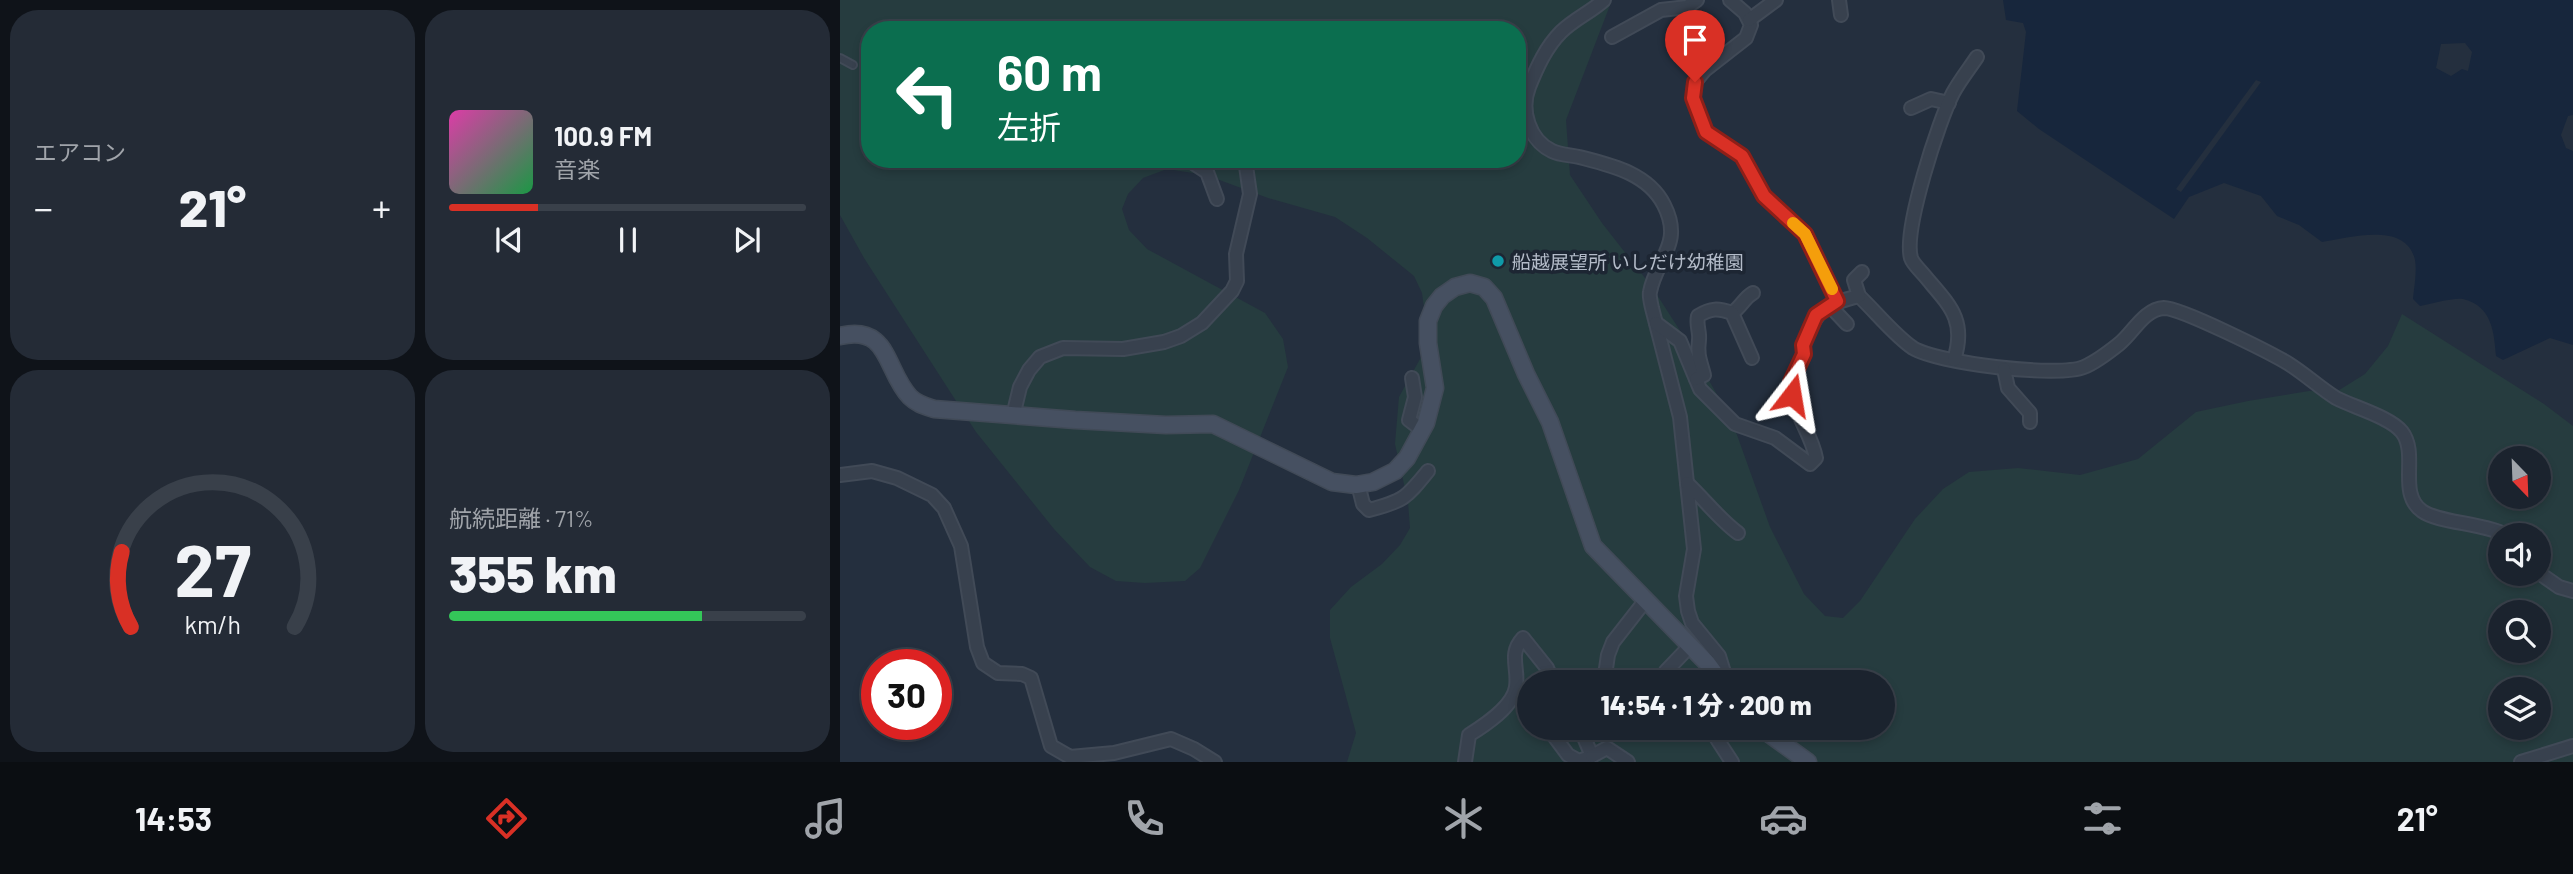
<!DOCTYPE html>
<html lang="ja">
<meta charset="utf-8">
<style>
body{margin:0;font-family:Barlow,"Noto Sans JP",sans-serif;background:#242b36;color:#f1f3f6;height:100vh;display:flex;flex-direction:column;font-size:26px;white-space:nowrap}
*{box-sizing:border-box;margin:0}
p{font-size:23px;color:#a0a4aa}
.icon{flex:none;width:38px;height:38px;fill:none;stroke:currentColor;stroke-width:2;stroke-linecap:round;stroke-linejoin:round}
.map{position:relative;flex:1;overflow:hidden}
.drawer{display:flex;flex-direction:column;gap:10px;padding:10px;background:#0f1319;width:840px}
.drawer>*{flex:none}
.guide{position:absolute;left:21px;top:21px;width:665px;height:147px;border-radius:28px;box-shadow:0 4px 10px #0003,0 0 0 2px #39404a;background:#0b6e4f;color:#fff;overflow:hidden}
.needle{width:46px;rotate:157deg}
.controls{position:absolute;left:1648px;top:446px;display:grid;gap:14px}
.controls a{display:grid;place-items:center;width:63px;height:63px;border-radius:50%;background:#1b232e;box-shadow:0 4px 10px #0003,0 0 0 2px #39404a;font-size:35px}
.speed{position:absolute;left:21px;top:649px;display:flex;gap:14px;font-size:35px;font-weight:700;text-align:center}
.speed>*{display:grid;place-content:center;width:91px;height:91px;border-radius:50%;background:#1b232e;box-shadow:0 4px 10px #0003,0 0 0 2px #39404a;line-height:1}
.speed .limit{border:10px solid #d22;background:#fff;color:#111}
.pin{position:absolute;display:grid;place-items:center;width:60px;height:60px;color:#fff;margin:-72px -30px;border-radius:50% 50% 50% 0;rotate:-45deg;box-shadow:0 0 7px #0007}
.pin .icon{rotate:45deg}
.me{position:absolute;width:77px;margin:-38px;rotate:14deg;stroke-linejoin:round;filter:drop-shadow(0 0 5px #0008)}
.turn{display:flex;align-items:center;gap:24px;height:147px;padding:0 21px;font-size:32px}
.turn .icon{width:91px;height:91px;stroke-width:2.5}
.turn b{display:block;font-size:49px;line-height:60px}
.big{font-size:52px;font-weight:800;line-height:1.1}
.drawer .card{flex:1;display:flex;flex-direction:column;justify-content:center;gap:10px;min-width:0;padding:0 24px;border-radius:28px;background:#242b36}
.drawer .dial{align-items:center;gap:0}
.dial svg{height:182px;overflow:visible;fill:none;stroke:#39404a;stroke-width:7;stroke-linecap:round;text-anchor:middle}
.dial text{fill:#f1f3f6;stroke:none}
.song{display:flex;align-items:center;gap:21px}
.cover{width:84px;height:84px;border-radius:10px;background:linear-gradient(135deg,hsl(320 70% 55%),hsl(140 70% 35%))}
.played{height:7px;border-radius:4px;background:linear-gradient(90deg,#d93025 25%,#39404a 25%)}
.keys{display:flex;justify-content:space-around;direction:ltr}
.heat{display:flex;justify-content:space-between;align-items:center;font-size:38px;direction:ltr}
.charge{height:10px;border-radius:5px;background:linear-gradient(90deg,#34c759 71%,#39404a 0)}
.drawer .tiles{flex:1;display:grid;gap:10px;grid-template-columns:repeat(2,1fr)}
.trip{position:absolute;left:677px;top:670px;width:378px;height:70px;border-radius:35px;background:#1b232e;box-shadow:0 4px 10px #0003,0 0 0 2px #39404a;font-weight:800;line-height:70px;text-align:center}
.menu{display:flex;height:112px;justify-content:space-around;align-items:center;background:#0b0e12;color:#a0a4aa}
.menu .icon{width:49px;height:49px}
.menu .on{color:#d93025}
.menu b{font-size:32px;color:#f1f3f6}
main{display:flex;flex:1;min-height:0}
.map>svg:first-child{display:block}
.green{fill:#263c3f;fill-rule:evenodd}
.water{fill:#17263c;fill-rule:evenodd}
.pier{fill:#242f3e}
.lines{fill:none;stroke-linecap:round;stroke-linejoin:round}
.lane-casing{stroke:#414a57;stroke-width:10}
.street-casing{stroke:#414a57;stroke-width:16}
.secondary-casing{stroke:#414a57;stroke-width:19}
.lane{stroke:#38414e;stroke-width:6}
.street{stroke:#38414e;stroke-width:12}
.secondary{stroke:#465061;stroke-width:16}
.route-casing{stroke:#8d1f18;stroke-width:18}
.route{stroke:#d93025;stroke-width:12}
.slow{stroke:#f59e0b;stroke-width:12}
.culture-dot{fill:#0f9aa8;stroke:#1d2633;stroke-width:2.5}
.labels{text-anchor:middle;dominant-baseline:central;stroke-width:7;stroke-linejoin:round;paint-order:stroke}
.poi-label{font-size:19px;fill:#b4bcc9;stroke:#1d2633;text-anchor:start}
</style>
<main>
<section class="drawer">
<div class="tiles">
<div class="card"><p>エアコン</p>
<div class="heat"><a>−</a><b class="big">21°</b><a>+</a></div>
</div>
<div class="card">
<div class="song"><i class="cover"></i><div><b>100.9 FM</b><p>音楽</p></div></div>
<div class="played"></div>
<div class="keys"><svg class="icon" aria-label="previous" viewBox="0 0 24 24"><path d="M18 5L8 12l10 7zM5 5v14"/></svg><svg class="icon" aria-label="pause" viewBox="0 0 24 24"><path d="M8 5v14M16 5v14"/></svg><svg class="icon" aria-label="next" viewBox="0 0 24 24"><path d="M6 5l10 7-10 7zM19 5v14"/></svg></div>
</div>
<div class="card dial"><svg viewBox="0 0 100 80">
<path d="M14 69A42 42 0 1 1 86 69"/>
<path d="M14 69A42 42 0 0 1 10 36" stroke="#d93025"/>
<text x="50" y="56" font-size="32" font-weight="700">27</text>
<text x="50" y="72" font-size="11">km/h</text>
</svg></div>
<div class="card"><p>航続距離 · 71%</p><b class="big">355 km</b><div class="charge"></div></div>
</div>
</section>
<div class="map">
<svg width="1733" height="762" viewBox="0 0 1733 762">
<rect width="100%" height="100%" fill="#242f3e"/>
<path class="green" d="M0,0H772L726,120L730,175L762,223L812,287L846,340L892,421L930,527L964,594L985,616L1003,618L1020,601L1075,519L1103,489L1129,472L1178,468L1240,475L1298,459L1356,412L1408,401L1469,391L1496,392L1525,374L1548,346L1562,314L1704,404L1733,426V762H507L516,733L490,638V610L511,587L542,564L560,545L570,528L568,502L555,444L559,397L585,350L587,330L582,293L574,276L527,238L495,217L428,198L366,175L327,169L303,178L288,194L282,209L289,230L307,249L425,313L443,339L448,367L399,490L360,568L345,581L305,583L276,581L250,567L214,529L136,432L24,258L0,215ZM30,30H677V159H30ZM1661,458H1699V497H1661ZM1661,536H1699V574H1661ZM1661,612H1699V651H1661ZM690,682H1043V728H690ZM1661,690H1699V728H1661Z"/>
<path class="water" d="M1163,0H1733V115L1728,116L1721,135L1726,148L1733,151V345L1710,338L1663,360L1656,356C1654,332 1652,306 1623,299C1615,297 1590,304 1580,306L1573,299C1574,288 1577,272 1575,260C1566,221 1510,238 1482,242L1459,225L1437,216L1421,196L1384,183L1349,197L1334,219L1199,129L1177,111L1186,32L1183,23L1166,20ZM1625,43L1632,52L1628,71L1622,69L1611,76L1596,68L1601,44Z"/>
<path class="pier" d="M1416,80L1421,82L1341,192L1336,189Z"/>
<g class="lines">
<defs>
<path id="lane" d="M0,58L13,65"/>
<g id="street">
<path d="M764,0C751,12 734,19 721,32C706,47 697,67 689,87C680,110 689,140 712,151C720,155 730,155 739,157C770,165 808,173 824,205C844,244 816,259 810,292C809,296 811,303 812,308L840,417L854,549L846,596L848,611L852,623L879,656L887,682"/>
<path d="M890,0L905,13L911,25L906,38L865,70L855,82L853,98L866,132L902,156L924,196L965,234L997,301"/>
<path d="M999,0L1001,15"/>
<path d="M909,20L936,0"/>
<path d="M772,37L821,10L847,7L857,0"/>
<path d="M1071,108L1091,99L1109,103"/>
<path d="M347,159L367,172L377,199"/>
<path d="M1019,296C1035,311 1055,336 1073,348C1097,363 1218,378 1244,367C1256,362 1269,352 1279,344C1293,333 1304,309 1324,308C1341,308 1431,353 1449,364C1465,374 1480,388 1496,398C1513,407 1550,417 1562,432C1579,454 1557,493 1582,511C1598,523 1645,523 1668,536"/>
<path d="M990,306L1007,324"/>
<path d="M892,313C902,306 904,298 913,293"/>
<path d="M816,323L840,341L860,389L895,424L935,438L970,464L976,458C972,435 955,415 952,392C949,378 958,369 963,357C965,351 963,347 965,341C976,309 987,304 1019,296L1014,280L1022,272"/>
<path d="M1114,360C1127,319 1109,305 1084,275C1080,270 1073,264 1071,258C1063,230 1099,120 1113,93C1120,80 1129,69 1137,57"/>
<path d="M1164,369L1168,388L1190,413V422"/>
<path d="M572,378L575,397L569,420L582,430"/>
<path d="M856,379L864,375C860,360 857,355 859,340C860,332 856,325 858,316C871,308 878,308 892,313L912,358"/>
<path d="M173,416L180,387L189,370L200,357L223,348L283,349L324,342L341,336L362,323L392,291L397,281L396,254L410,194L405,159"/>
<path d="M0,475L32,471L57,478L92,495L104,508L121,546L137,647L143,663L158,673L182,674L191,678L211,746L230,757L274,753L331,739L354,749L375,762"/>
<path d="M847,483C865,500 879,519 898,533"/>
<path d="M518,484L523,504L529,510C564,501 566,498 588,471"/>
<path d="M1699,573L1719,587L1733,591"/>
<path d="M764,682L768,655L773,642L805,601"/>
<path d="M822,682L826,671L850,646"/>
<path d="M708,728L728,755L739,761L752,756L740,728"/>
<path d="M876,728L877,739L892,762"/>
<path d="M752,756L767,748L788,762"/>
<path d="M625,762L629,735C645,725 673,707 676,687C679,668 668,654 683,638L707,668L713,682"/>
<path d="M1681,762L1733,746"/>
</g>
<g id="secondary">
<path d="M0,336C50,324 45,371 70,397C77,404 85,406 94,409L235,420L326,425L373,424L492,482L516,485L533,482L555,471L567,458L586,423L595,388L588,343V321L594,306L602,296L615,287L630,283L644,287L654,298L686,374L710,422L753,546L867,663L881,682"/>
<path d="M921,728L968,762"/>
</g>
</defs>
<use href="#lane" class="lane-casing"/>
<use href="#street" class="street-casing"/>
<use href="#secondary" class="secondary-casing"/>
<use href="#lane" class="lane"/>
<use href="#street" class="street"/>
<use href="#secondary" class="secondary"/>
</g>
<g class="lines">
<defs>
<path id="route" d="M855,82L853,98L866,132L902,156L924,196L965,234L997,301L976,315L963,345L964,354L951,382L952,395"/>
</defs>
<use href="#route" class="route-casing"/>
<use href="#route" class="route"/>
<path class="slow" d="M953,223L965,234L992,289"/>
</g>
<circle class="culture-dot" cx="658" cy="261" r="7"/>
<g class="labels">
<g class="poi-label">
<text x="672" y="261">船越展望所 いしだけ幼稚園</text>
</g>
</g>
</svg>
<div class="controls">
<a><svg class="needle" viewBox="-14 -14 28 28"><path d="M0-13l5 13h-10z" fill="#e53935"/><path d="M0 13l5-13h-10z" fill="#a0a4aa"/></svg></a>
<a><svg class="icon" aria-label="sound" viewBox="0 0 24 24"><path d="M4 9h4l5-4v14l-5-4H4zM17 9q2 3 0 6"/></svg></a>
<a><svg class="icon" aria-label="search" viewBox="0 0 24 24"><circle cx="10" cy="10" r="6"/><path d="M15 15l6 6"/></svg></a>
<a><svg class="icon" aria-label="layers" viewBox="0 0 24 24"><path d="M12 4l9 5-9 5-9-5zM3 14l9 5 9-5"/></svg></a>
</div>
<div class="speed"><div class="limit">30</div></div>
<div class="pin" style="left:855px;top:82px;background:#d93025"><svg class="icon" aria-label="arrive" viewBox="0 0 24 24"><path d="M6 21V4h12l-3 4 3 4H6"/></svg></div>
<svg class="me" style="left:952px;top:395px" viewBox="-20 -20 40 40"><path d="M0-17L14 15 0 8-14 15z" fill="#d93025" stroke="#fff" stroke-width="4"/></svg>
<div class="trip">14:54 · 1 分 · 200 m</div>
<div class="guide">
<div class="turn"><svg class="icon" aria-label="left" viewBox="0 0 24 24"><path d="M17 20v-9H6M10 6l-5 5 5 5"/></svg><div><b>60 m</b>左折</div></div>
</div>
</div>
</main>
<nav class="menu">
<b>14:53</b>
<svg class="icon on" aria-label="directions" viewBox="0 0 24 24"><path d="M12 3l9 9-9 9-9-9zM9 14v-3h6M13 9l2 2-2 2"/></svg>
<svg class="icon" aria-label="music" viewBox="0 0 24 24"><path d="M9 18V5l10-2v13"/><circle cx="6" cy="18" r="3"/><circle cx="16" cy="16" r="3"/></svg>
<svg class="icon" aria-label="phone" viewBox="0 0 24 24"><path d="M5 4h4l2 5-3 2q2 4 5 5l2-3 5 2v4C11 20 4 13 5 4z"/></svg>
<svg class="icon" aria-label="climate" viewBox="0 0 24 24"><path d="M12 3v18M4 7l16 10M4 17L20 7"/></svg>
<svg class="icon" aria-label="car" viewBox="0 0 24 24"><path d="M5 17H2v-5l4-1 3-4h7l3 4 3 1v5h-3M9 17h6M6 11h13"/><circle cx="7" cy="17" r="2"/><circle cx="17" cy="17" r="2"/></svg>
<svg class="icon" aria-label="filters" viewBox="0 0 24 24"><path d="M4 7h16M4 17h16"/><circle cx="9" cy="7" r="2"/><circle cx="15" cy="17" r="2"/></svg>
<b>21°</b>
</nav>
